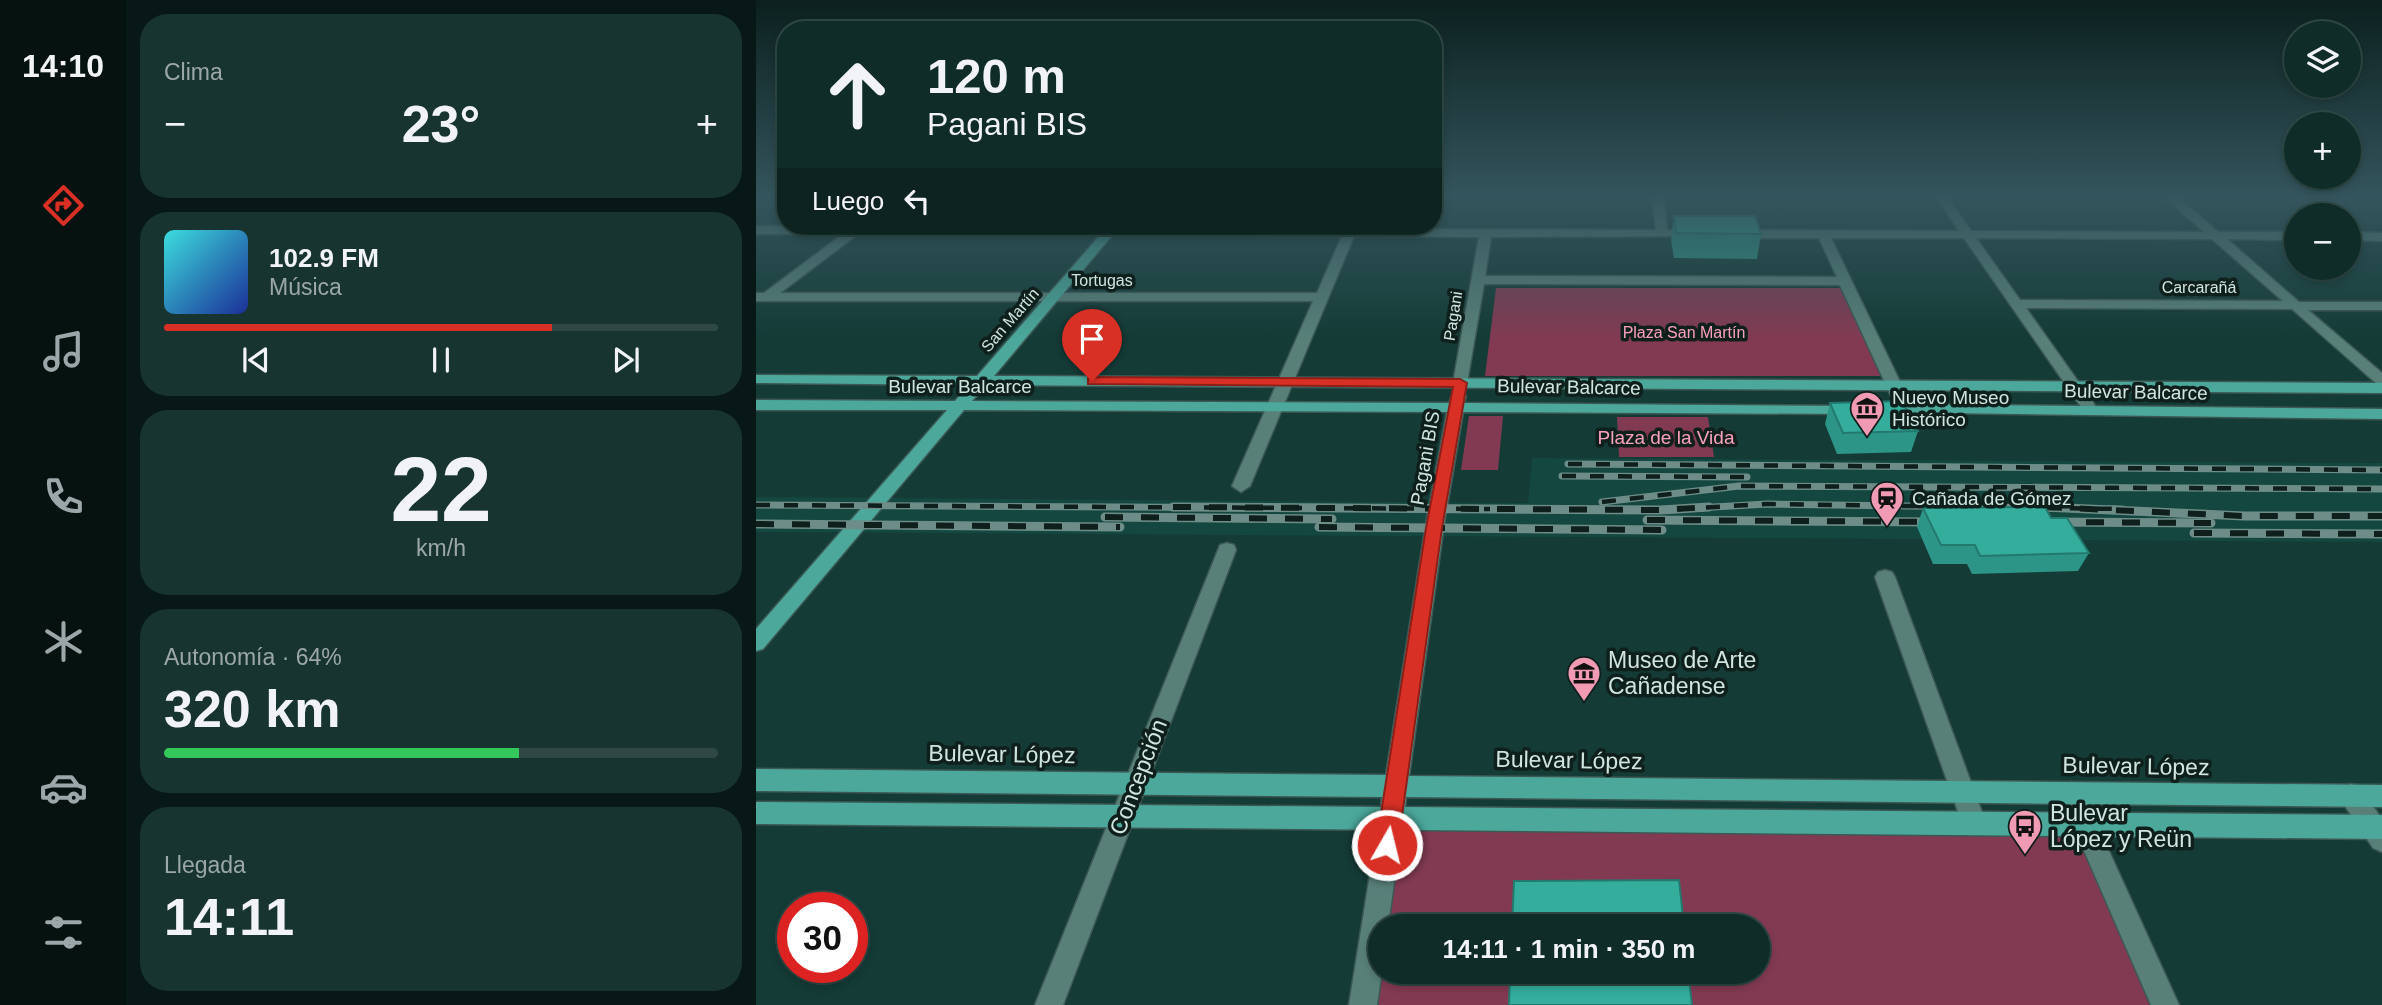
<!DOCTYPE html>
<html lang="es">
<meta charset="utf-8">
<style>
body{margin:0;font-family:Arial,sans-serif;background:#183430;color:#f1f3f6;height:100vh;display:flex;flex-direction:column;font-size:26px;white-space:nowrap}
*{box-sizing:border-box;margin:0}
p{font-size:23px;color:#9ba7a8}
.icon{flex:none;width:38px;height:38px;fill:none;stroke:currentColor;stroke-width:2;stroke-linecap:round;stroke-linejoin:round}
.map{position:relative;flex:1;overflow:hidden}
.sheet{display:flex;flex-direction:column;gap:14px;padding:14px;background:#081816;width:630px}
.sheet>*{flex:none}
.guide{position:absolute;left:21px;top:21px;width:665px;height:214px;border-radius:28px;box-shadow:0 4px 10px #0003,0 0 0 2px #2f4845;background:#0f2c28;color:#f1f3f6;overflow:hidden}
.buttons{position:absolute;left:1528px;top:21px;display:grid;gap:14px}
.buttons a{display:grid;place-items:center;width:77px;height:77px;border-radius:50%;background:#0f2c28;box-shadow:0 4px 10px #0003,0 0 0 2px #2f4845;font-size:35px}
.speed{position:absolute;left:21px;top:892px;display:flex;gap:14px;font-size:35px;font-weight:700;text-align:center}
.speed>*{display:grid;place-content:center;width:91px;height:91px;border-radius:50%;background:#0f2c28;box-shadow:0 4px 10px #0003,0 0 0 2px #2f4845;line-height:1}
.speed .limit{border:10px solid #d22;background:#fff;color:#111}
.pin{position:absolute;display:grid;place-items:center;width:60px;height:60px;color:#fff;margin:-72px -30px;border-radius:50% 50% 50% 0;rotate:-45deg;box-shadow:0 0 7px #0007}
.pin .icon{rotate:45deg}
.me{position:absolute;width:77px;margin:-38px;rotate:8deg;stroke-linejoin:round;filter:drop-shadow(0 0 5px #0008)}
.turn{display:flex;align-items:center;gap:24px;height:147px;padding:0 35px;font-size:32px}
.turn .icon{width:91px;height:91px;stroke-width:2.5}
.turn b{display:block;font-size:49px;line-height:60px}
.then{display:flex;align-items:center;height:66px;padding:0 35px;background:#0003;gap:14px;font-size:26px}
.big{font-size:52px;font-weight:800;line-height:1.1}
.sheet .card{flex:1;display:flex;flex-direction:column;justify-content:center;gap:10px;min-width:0;padding:0 24px;border-radius:28px;background:#183430}
.sheet .dial{align-items:center;gap:0}
.dial b{font-size:91px;line-height:1}
.song{display:flex;align-items:center;gap:21px}
.cover{width:84px;height:84px;border-radius:10px;background:linear-gradient(135deg,hsl(180 70% 55%),hsl(230 70% 35%))}
.played{height:7px;border-radius:4px;background:linear-gradient(90deg,#d93025 70%,#2f4845 70%)}
.keys{display:flex;justify-content:space-around;direction:ltr}
.heat{display:flex;justify-content:space-between;align-items:center;font-size:38px;direction:ltr}
.charge{height:10px;border-radius:5px;background:linear-gradient(90deg,#34c759 64%,#2f4845 0)}
.trip{position:absolute;left:612px;top:914px;width:402px;height:70px;border-radius:35px;background:#0f2c28;box-shadow:0 4px 10px #0003,0 0 0 2px #2f4845;font-weight:800;line-height:70px;text-align:center}
main{display:flex;flex:1;min-height:0}
.tabs{display:flex;flex-direction:column;width:126px;justify-content:space-around;align-items:center;background:#061210;color:#9ba7a8}
.tabs .icon{width:49px;height:49px}
.tabs .on{color:#d93025}
.tabs b{font-size:32px;color:#f1f3f6}
.map>svg:first-child{display:block}
.built{fill:#134740}
.green{fill:#823a52;fill-rule:evenodd}
.lines{fill:none;stroke-linecap:round;stroke-linejoin:round}
.minor-casing{stroke:#3c5854;stroke-width:3}
.major-casing{stroke:#3c5854;stroke-width:3}
.minor{fill:#588079;fill-rule:evenodd}
.major{fill:#4ba89b;fill-rule:evenodd}
.rail-far1-casing{stroke:#6f8d88;stroke-width:7}
.rail-casing{stroke:#6f8d88;stroke-width:9}
.rail-far1{stroke:#0f1f1c;stroke-width:4.5;stroke-dasharray:14;stroke-linecap:butt}
.rail{stroke:#0f1f1c;stroke-width:6;stroke-dasharray:18;stroke-linecap:butt}
.wall{fill:#2d9587}
.building{fill:#34ad9d;stroke:#24796e;stroke-width:2}
.route{fill:#d93025;stroke:#8d1f18;stroke-width:2}
.labels{text-anchor:middle;dominant-baseline:central;stroke-width:7;stroke-linejoin:round;paint-order:stroke}
.far-street-label{font-size:16px;fill:#d0e5e0;stroke:#0f1f1c}
.far-park-label{font-size:16px;fill:#fba1bb;stroke:#0f1f1c}
.street-label{font-size:19px;fill:#d0e5e0;stroke:#0f1f1c}
.poi-label{font-size:19px;fill:#d0e5e0;stroke:#0f1f1c;text-anchor:start}
.park-label{font-size:19px;fill:#fba1bb;stroke:#0f1f1c}
.near-poi-label{font-size:23px;fill:#d0e5e0;stroke:#0f1f1c;text-anchor:start}
.near-street-label{font-size:23px;fill:#d0e5e0;stroke:#0f1f1c}
</style>
<main>
<nav class="tabs">
<b>14:10</b>
<svg class="icon on" aria-label="directions" viewBox="0 0 24 24"><path d="M12 3l9 9-9 9-9-9zM9 14v-3h6M13 9l2 2-2 2"/></svg>
<svg class="icon" aria-label="music" viewBox="0 0 24 24"><path d="M9 18V5l10-2v13"/><circle cx="6" cy="18" r="3"/><circle cx="16" cy="16" r="3"/></svg>
<svg class="icon" aria-label="phone" viewBox="0 0 24 24"><path d="M5 4h4l2 5-3 2q2 4 5 5l2-3 5 2v4C11 20 4 13 5 4z"/></svg>
<svg class="icon" aria-label="climate" viewBox="0 0 24 24"><path d="M12 3v18M4 7l16 10M4 17L20 7"/></svg>
<svg class="icon" aria-label="car" viewBox="0 0 24 24"><path d="M5 17H2v-5l4-1 3-4h7l3 4 3 1v5h-3M9 17h6M6 11h13"/><circle cx="7" cy="17" r="2"/><circle cx="17" cy="17" r="2"/></svg>
<svg class="icon" aria-label="filters" viewBox="0 0 24 24"><path d="M4 7h16M4 17h16"/><circle cx="9" cy="7" r="2"/><circle cx="15" cy="17" r="2"/></svg>
</nav>
<section class="sheet">
<div class="card"><p>Clima</p>
<div class="heat"><a>−</a><b class="big">23°</b><a>+</a></div>
</div>
<div class="card">
<div class="song"><i class="cover"></i><div><b>102.9 FM</b><p>Música</p></div></div>
<div class="played"></div>
<div class="keys"><svg class="icon" aria-label="previous" viewBox="0 0 24 24"><path d="M18 5L8 12l10 7zM5 5v14"/></svg><svg class="icon" aria-label="pause" viewBox="0 0 24 24"><path d="M8 5v14M16 5v14"/></svg><svg class="icon" aria-label="next" viewBox="0 0 24 24"><path d="M6 5l10 7-10 7zM19 5v14"/></svg></div>
</div>
<div class="card dial"><b>22</b><p>km/h</p></div>
<div class="card"><p>Autonomía · 64%</p><b class="big">320 km</b><div class="charge"></div></div>
<div class="card"><p>Llegada</p><b class="big">14:11</b></div>
</section>
<div class="map">
<svg width="1626" height="1005" viewBox="0 0 1626 1005">
<rect width="100%" height="100%" fill="#143b36"/>
<path class="built" d="M776,458L1626,463V542L0,532V497L772,503Z"/>
<g class="green">
<path d="M740,288H1088L1127,376H729Z"/>
<path d="M713,416H747L742,470H705Z"/>
<path d="M861,417H952L958,457H863Z"/>
<path d="M635,818L1329,824L1409,1005H607ZM625,926H1003V971H625Z"/>
</g>
<g class="lines">
<defs>
<g id="minor">
<path d="M896,198H908L911,230H938L944,234L942,236L735,237L729,276L1081,277L1063,238H983L977,234L983,230L1203,231L1181,198H1192L1215,231L1448,232L1410,198H1423L1462,232H1540V240L1471,239L1543,302H1626V310H1552L1626,373V385L1621,384L1536,309L1270,308L1343,411L1340,414H1330L1208,238H1075L1157,409L1154,412L1149,414L1141,409L1084,285L728,284L711,383L704,387L697,383L723,237L598,236L494,486L485,492L476,486L557,301H0V293H8L87,234H0V226L589,229L590,226H602L601,229L900,230ZM102,234L586,236L561,293H24ZM1220,238L1456,239L1527,301L1264,300Z"/>
<path d="M1592,232L1626,233V241L1592,240Z"/>
<path d="M471,543L478,545L480,550L307,1005H279L462,550L464,545Z"/>
<path d="M1129,570L1136,572L1139,577L1230,823L1227,831L1218,835L1209,831L1206,823L1119,577L1122,572Z"/>
<path d="M1315,782L1323,785L1423,1005H1395L1303,793L1307,785Z"/>
<path d="M1595,784L1603,787L1626,819V852L1617,848L1587,803L1583,795L1587,787Z"/>
<path d="M635,807L644,810L647,818L632,926H625L626,971L621,1005H593L623,818L626,810Z"/>
</g>
<g id="major">
<path d="M352,226H364L238,376L1626,383V393L230,385L216,401L693,403L697,393L702,391L710,396L708,403L1100,406L1103,409L1095,414L707,412L688,524L653,776L1626,785V807L650,797L649,807L1626,815V839L0,824V802L625,807L626,797L0,791V769L630,775L670,524L691,412L208,410L7,649L0,651V629L191,410H0V400L199,401L213,385L0,383V375L221,376Z"/>
<path d="M1127,404L1626,409V419L1122,412L1119,409Z"/>
</g>
</defs>
<use href="#minor" class="minor-casing"/>
<use href="#major" class="major-casing"/>
<use href="#minor" class="minor"/>
<use href="#major" class="major"/>
<defs>
<g id="rail-far1">
<path d="M812,464L1626,470"/>
<path d="M806,476L991,477"/>
<path d="M846,502L983,486L1626,489"/>
<path d="M0,505L734,509"/>
<path d="M922,509L1011,504L1366,509"/>
</g>
<g id="rail">
<path d="M417,507L905,510L953,507"/>
<path d="M1288,507L1488,516H1626"/>
<path d="M349,517L576,519"/>
<path d="M891,520L1182,522"/>
<path d="M1294,522L1455,523"/>
<path d="M0,524L364,527"/>
<path d="M563,527L906,530"/>
<path d="M1438,533L1626,534"/>
</g>
</defs>
<use href="#rail-far1" class="rail-far1-casing"/>
<use href="#rail" class="rail-casing"/>
<use href="#rail-far1" class="rail-far1"/>
<use href="#rail" class="rail"/>
</g>
<g class="wall">
<path d="M918,216L1005,234L1001,259L918,258L915,240Z"/>
<path d="M1074,403L1162,431L1155,452L1081,454L1069,424Z"/>
<path d="M1167,508L1333,553L1322,571L1216,574L1211,564H1177L1161,527Z"/>
</g>
<g class="building">
<path d="M918,216H999L1005,234L920,233Z"/>
<path d="M1146,401L1162,431L1087,433L1074,403Z"/>
<path d="M1289,507L1295,518H1311L1333,553L1224,556L1219,545H1185L1167,508Z"/>
<path d="M923,880L928,926H756L758,881Z"/>
<path d="M754,971H932L936,1005H753Z"/>
</g>
<linearGradient id="sky" x2="0" y2="1"><stop stop-color="#0b201e"/><stop offset="0.58" stop-color="#34555d"/><stop offset="1" stop-color="#34555d" stop-opacity="0"/></linearGradient>
<rect width="1626" height="339" fill="url(#sky)"/>
<path class="route" d="M336,377L704,379L711,383L686,528L642,845L639,853L631,856L623,853L620,845L670,528L697,387L332,384V378Z"/>
<defs>
<symbol id="museum-pin" viewBox="-11 -11 22 30"><path d="M0 17L-7.5 6A9.5 9.5 0 1 1 7.5 6Z" fill="#f19ab3" stroke="#0f1f1c"/><path d="M0-6L6-3V-2H-6V-3ZM-5-1h2V3h-2ZM-1-1h2V3h-2ZM3-1h2V3H3ZM-6 4H6V6H-6Z" fill="#111"/></symbol>
<symbol id="station-pin" viewBox="-11 -11 22 30"><path d="M0 17L-7.5 6A9.5 9.5 0 1 1 7.5 6Z" fill="#f19ab3" stroke="#0f1f1c"/><path d="M-3-6H3Q5-6 5-4V2Q5 4 3 4L4.5 6H3L1.5 4h-3L-3 6H-4.5L-3 4Q-5 4-5 2V-4Q-5-6-3-6ZM-3.5-4v3h7v-3ZM-3.5 1v1.5H-2V1ZM2 1v1.5H3.5V1Z" fill="#111"/></symbol>
<symbol id="bus-pin" viewBox="-11 -11 22 30"><path d="M0 17L-7.5 6A9.5 9.5 0 1 1 7.5 6Z" fill="#f19ab3" stroke="#0f1f1c"/><path d="M-5-6H5V4H4V6H2V4H-2V6H-4V4H-5ZM-3.5-4V0h7V-4ZM-3.5 1.2v1.5H-2V1.2ZM2 1.2v1.5H3.5V1.2Z" fill="#111"/></symbol>
</defs>
<g fill-rule="evenodd">
<use href="#museum-pin" x="1092" y="389" width="38" height="52"/>
<use href="#station-pin" x="1112" y="479" width="38" height="52"/>
<use href="#museum-pin" x="809" y="654" width="38" height="52"/>
<use href="#bus-pin" x="1250" y="807" width="38" height="52"/>
</g>
<g class="labels">
<g class="far-street-label">
<text x="346" y="280">Tortugas</text>
<text x="1443" y="287">Carcarañá</text>
<text transform="translate(697 316) rotate(-81)">Pagani</text>
<text transform="translate(254 320) rotate(-49)">San Martín</text>
</g>
<g class="far-park-label">
<text x="928" y="332">Plaza San Martín</text>
</g>
<g class="street-label">
<text x="204" y="386">Bulevar Balcarce</text>
<text transform="translate(813 387) rotate(1)">Bulevar Balcarce</text>
<text transform="translate(1380 392) rotate(1)">Bulevar Balcarce</text>
<text transform="translate(669 458) rotate(-80)">Pagani BIS</text>
</g>
<g class="poi-label">
<text x="1136" y="397">Nuevo Museo<tspan x="1136" dy="22">Histórico</tspan></text>
<text x="1156" y="498">Cañada de Gómez</text>
</g>
<g class="park-label">
<text x="910" y="437">Plaza de la Vida</text>
</g>
<g class="near-poi-label">
<text x="852" y="660">Museo de Arte<tspan x="852" dy="26">Cañadense</tspan></text>
<text x="1294" y="813">Bulevar<tspan x="1294" dy="26">López y Reün</tspan></text>
</g>
<g class="near-street-label">
<text transform="translate(246 754) rotate(1)">Bulevar López</text>
<text transform="translate(813 760) rotate(1)">Bulevar López</text>
<text transform="translate(1380 766) rotate(1)">Bulevar López</text>
<text transform="translate(382 777) rotate(-69)">Concepción</text>
</g>
</g>
</svg>
<div class="buttons">
<a><svg class="icon" aria-label="layers" viewBox="0 0 24 24"><path d="M12 4l9 5-9 5-9-5zM3 14l9 5 9-5"/></svg></a>
<a>+</a>
<a>−</a>
</div>
<div class="speed"><div class="limit">30</div></div>
<div class="pin" style="left:336px;top:381px;background:#d93025"><svg class="icon" aria-label="arrive" viewBox="0 0 24 24"><path d="M6 21V4h12l-3 4 3 4H6"/></svg></div>
<svg class="me" style="left:631px;top:845px" viewBox="-20 -20 40 40"><circle r="17" fill="#d93025" stroke="#fff" stroke-width="3"/><path d="M0-11L8 9 0 5-8 9z" fill="#fff"/></svg>
<div class="trip">14:11 · 1 min · 350 m</div>
<div class="guide">
<div class="turn"><svg class="icon" aria-label="ahead" viewBox="0 0 24 24"><path d="M12 20V5M6 11l6-6 6 6"/></svg><div><b>120 m</b>Pagani BIS</div></div>
<div class="then">Luego<svg class="icon" aria-label="left" viewBox="0 0 24 24"><path d="M17 20v-9H6M10 6l-5 5 5 5"/></svg></div>
</div>
</div>
</main>
